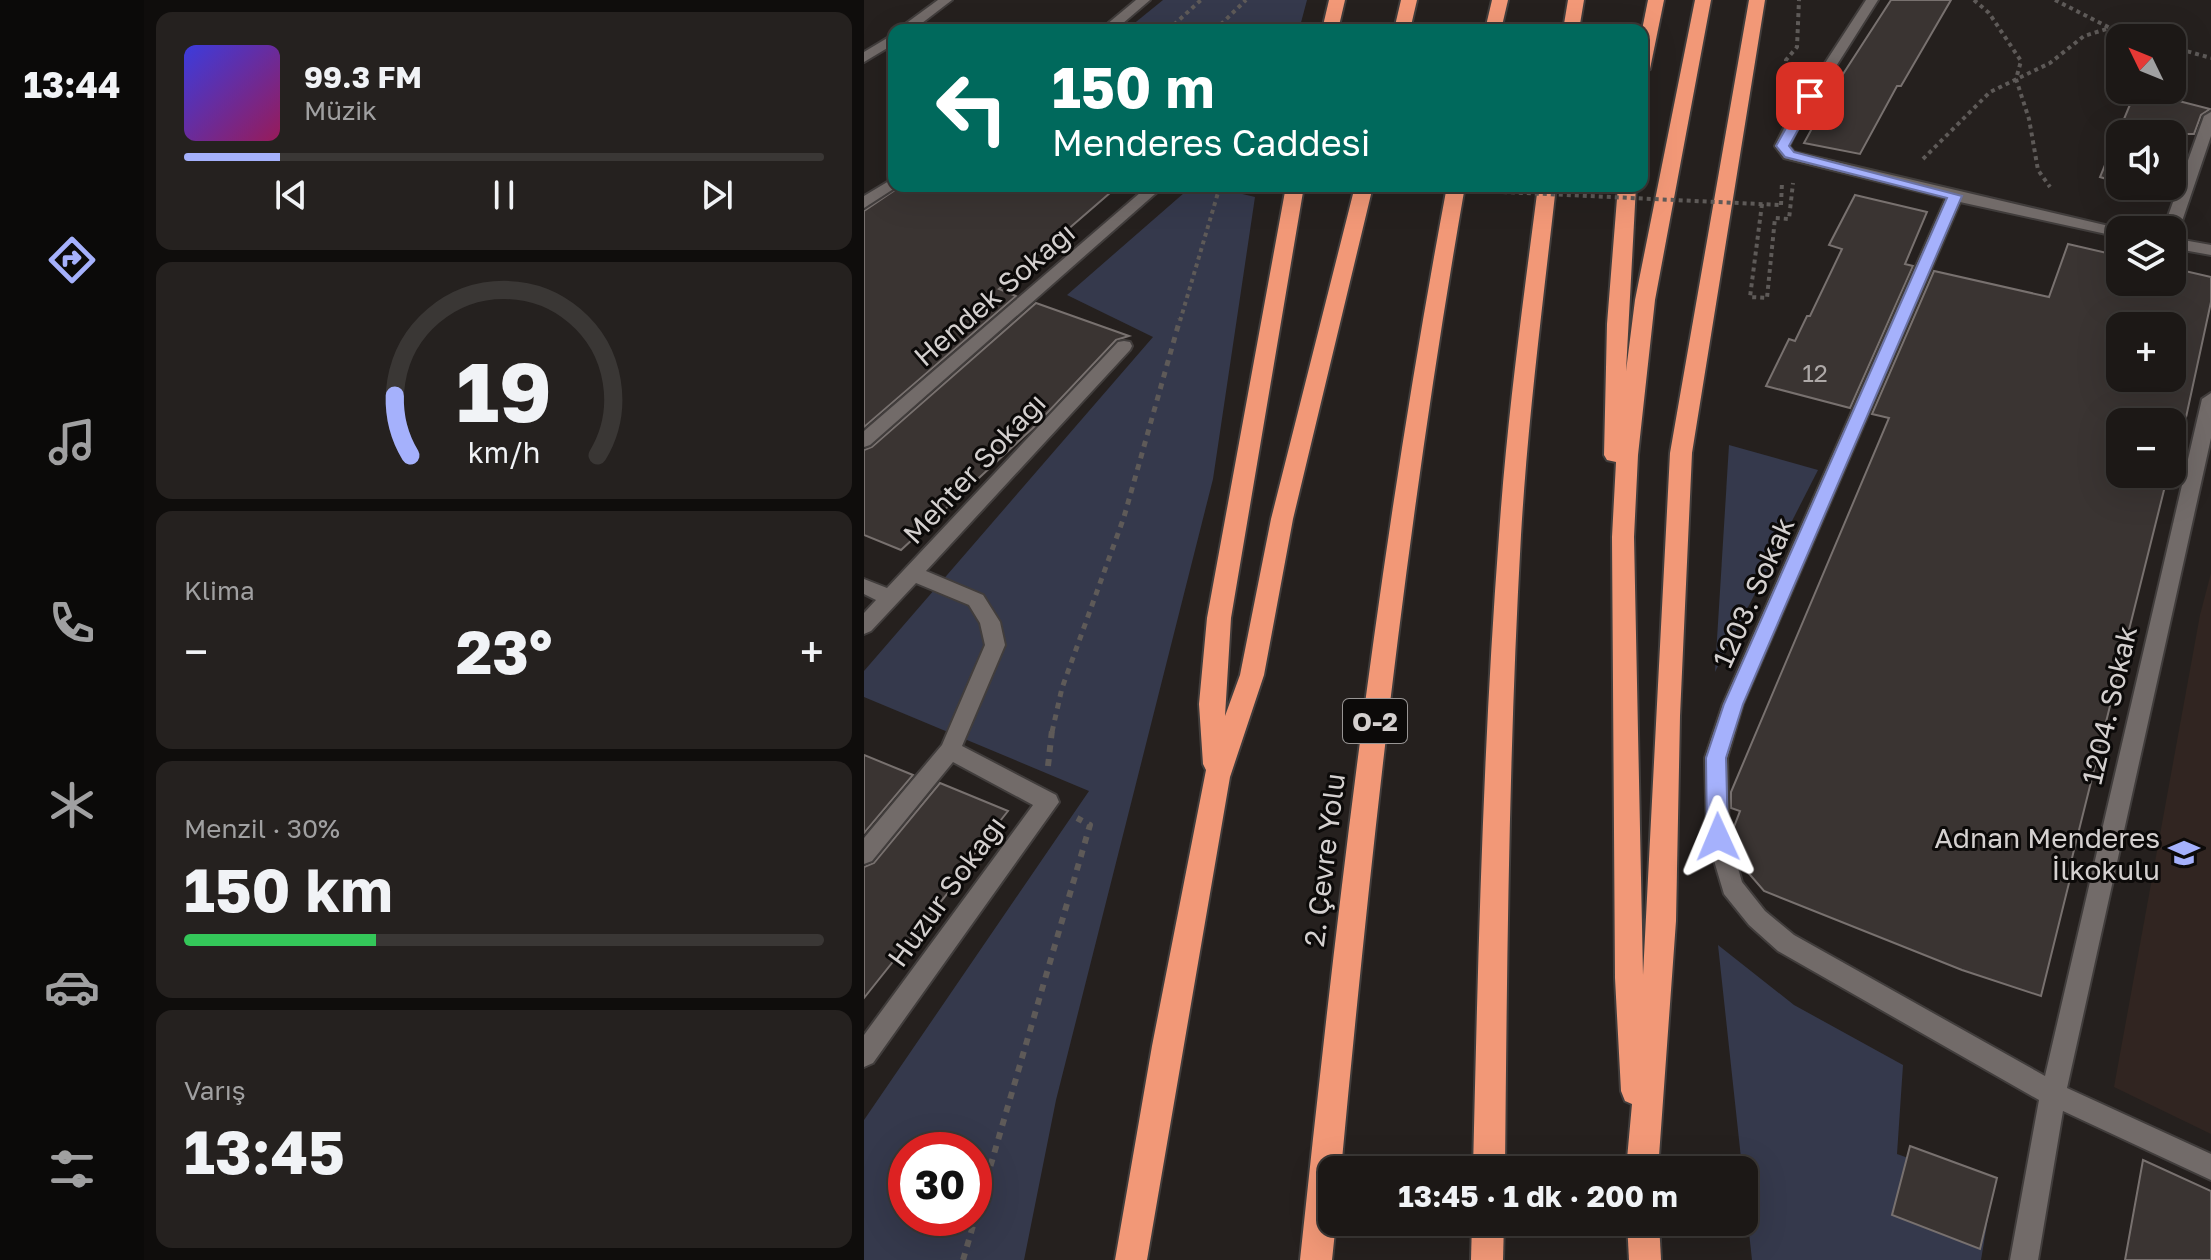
<!DOCTYPE html>
<html lang="tr">
<meta charset="utf-8">
<style>
body{margin:0;font-family:"Golos Text",sans-serif;background:#25211f;color:#f1f3f6;height:100vh;display:flex;flex-direction:column;font-size:30px;white-space:nowrap}
*{box-sizing:border-box;margin:0}
p{font-size:26px;color:#a0a0a1}
.icon{flex:none;width:44px;height:44px;fill:none;stroke:currentColor;stroke-width:2;stroke-linecap:round;stroke-linejoin:round}
.map{position:relative;flex:1;overflow:hidden}
.drawer{display:flex;flex-direction:column;gap:12px;padding:12px;background:#0f0d0c;width:720px}
.drawer>*{flex:none}
.top-card{position:absolute;left:24px;top:24px;width:760px;height:168px;border-radius:16px;box-shadow:0 8px 32px #0002,0 0 0 2px #3a3735;background:#00695c;color:#fff;overflow:hidden}
.needle{width:52px;rotate:313deg}
.tools{position:absolute;left:1242px;top:24px;display:grid;gap:16px}
.tools a{display:grid;place-items:center;width:80px;height:80px;border-radius:16px;background:#1c1816;box-shadow:0 8px 32px #0002,0 0 0 2px #3a3735;font-size:40px}
.speed{position:absolute;left:24px;top:1132px;display:flex;gap:16px;font-size:40px;font-weight:700;text-align:center}
.speed>*{display:grid;place-content:center;width:104px;height:104px;border-radius:50%;background:#1c1816;box-shadow:0 8px 32px #0002,0 0 0 2px #3a3735;line-height:1}
.speed .limit{border:12px solid #d22;background:#fff;color:#111}
.pin{position:absolute;display:grid;place-items:center;width:68px;height:68px;color:#fff;margin:-34px;border-radius:16px;box-shadow:0 4px 12px #0006}
.me{position:absolute;width:88px;margin:-44px;rotate:359deg;stroke-linejoin:round;filter:drop-shadow(0 0 6px #0008)}
.turn{display:flex;align-items:center;gap:28px;height:168px;padding:0 32px;font-size:36px}
.turn .icon{width:104px;height:104px;stroke-width:2.5}
.turn b{display:block;font-size:56px;line-height:68px}
.big{font-size:60px;font-weight:700;line-height:1.1}
.drawer .tile{flex:1;display:flex;flex-direction:column;justify-content:center;gap:12px;min-width:0;padding:0 28px;border-radius:16px;background:#25211f}
.drawer .dial{align-items:center;gap:0}
.dial svg{height:208px;overflow:visible;fill:none;stroke:#3a3735;stroke-width:7;stroke-linecap:round;text-anchor:middle}
.dial text{fill:#f1f3f6;stroke:none}
.song{display:flex;align-items:center;gap:24px}
.cover{width:96px;height:96px;border-radius:12px;background:linear-gradient(135deg,hsl(240 70% 55%),hsl(330 70% 35%))}
.played{height:8px;border-radius:4px;background:linear-gradient(90deg,#a5b1fc 15%,#3a3735 15%)}
.keys{display:flex;justify-content:space-around;direction:ltr}
.heat{display:flex;justify-content:space-between;align-items:center;font-size:44px;direction:ltr}
.charge{height:12px;border-radius:6px;background:linear-gradient(90deg,#34c759 30%,#3a3735 0)}
.trip{position:absolute;left:454px;top:1156px;width:440px;height:80px;border-radius:16px;background:#1c1816;box-shadow:0 8px 32px #0002,0 0 0 2px #3a3735;font-weight:700;line-height:80px;text-align:center}
main{display:flex;flex:1;min-height:0}
.dock{display:flex;flex-direction:column;width:144px;justify-content:space-around;align-items:center;background:#0b0a09;color:#a0a0a1}
.dock .icon{width:56px;height:56px}
.dock .selected{color:#a5b1fc}
.dock b{font-size:36px;color:#f1f3f6}
.map>svg:first-child{display:block}
.built{fill:#312521}
.green{fill:#35394c;fill-rule:evenodd}
.building{fill:#3a3432;stroke:#78716f;stroke-width:2;fill-rule:evenodd}
.lines{fill:none;stroke-linecap:round;stroke-linejoin:round}
.minor-casing{stroke:#413d3c;stroke-width:4}
.highway-casing{stroke:#413d3c;stroke-width:4}
.path-far2{stroke:#5e5a58;stroke-width:4;stroke-dasharray:4 4;stroke-linecap:butt}
.path-far1{stroke:#5e5a58;stroke-width:5;stroke-dasharray:6 6;stroke-linecap:butt}
.path{stroke:#5e5a58;stroke-width:6;stroke-dasharray:7 7;stroke-linecap:butt}
.minor{fill:#726b69;fill-rule:evenodd}
.highway{fill:#f29877;fill-rule:evenodd}
.path-bridge{stroke:#5e5a58;stroke-width:4;stroke-dasharray:4 4;stroke-linecap:butt}
.route{fill:#a5b1fc;stroke:#6b73a4;stroke-width:2}
.labels{text-anchor:middle;dominant-baseline:central;stroke-width:6;stroke-linejoin:round;paint-order:stroke}
.number-label{font-size:24px;fill:#aea9a8}
.shield{fill:#0c0a09;stroke:#989594;stroke-width:2}
.shield-label{font-size:26px;font-weight:bold;fill:#d4d0cf}
.street-label{font-size:28px;fill:#d4d0cf;stroke:#0c0a09}
.poi-label{font-size:28px;fill:#d4d0cf;stroke:#0c0a09;text-anchor:end}
</style>
<main>
<nav class="dock">
<b>13:44</b>
<svg class="icon selected" aria-label="directions" viewBox="0 0 24 24"><path d="M12 3l9 9-9 9-9-9zM9 14v-3h6M13 9l2 2-2 2"/></svg>
<svg class="icon" aria-label="music" viewBox="0 0 24 24"><path d="M9 18V5l10-2v13"/><circle cx="6" cy="18" r="3"/><circle cx="16" cy="16" r="3"/></svg>
<svg class="icon" aria-label="phone" viewBox="0 0 24 24"><path d="M5 4h4l2 5-3 2q2 4 5 5l2-3 5 2v4C11 20 4 13 5 4z"/></svg>
<svg class="icon" aria-label="climate" viewBox="0 0 24 24"><path d="M12 3v18M4 7l16 10M4 17L20 7"/></svg>
<svg class="icon" aria-label="car" viewBox="0 0 24 24"><path d="M5 17H2v-5l4-1 3-4h7l3 4 3 1v5h-3M9 17h6M6 11h13"/><circle cx="7" cy="17" r="2"/><circle cx="17" cy="17" r="2"/></svg>
<svg class="icon" aria-label="filters" viewBox="0 0 24 24"><path d="M4 7h16M4 17h16"/><circle cx="9" cy="7" r="2"/><circle cx="15" cy="17" r="2"/></svg>
</nav>
<section class="drawer">
<div class="tile">
<div class="song"><i class="cover"></i><div><b>99.3 FM</b><p>Müzik</p></div></div>
<div class="played"></div>
<div class="keys"><svg class="icon" aria-label="previous" viewBox="0 0 24 24"><path d="M18 5L8 12l10 7zM5 5v14"/></svg><svg class="icon" aria-label="pause" viewBox="0 0 24 24"><path d="M8 5v14M16 5v14"/></svg><svg class="icon" aria-label="next" viewBox="0 0 24 24"><path d="M6 5l10 7-10 7zM19 5v14"/></svg></div>
</div>
<div class="tile dial"><svg viewBox="0 0 100 80">
<path d="M14 69A42 42 0 1 1 86 69"/>
<path d="M14 69A42 42 0 0 1 8 46" stroke="#a5b1fc"/>
<text x="50" y="56" font-size="32" font-weight="700">19</text>
<text x="50" y="72" font-size="11">km/h</text>
</svg></div>
<div class="tile"><p>Klima</p>
<div class="heat"><a>−</a><b class="big">23°</b><a>+</a></div>
</div>
<div class="tile"><p>Menzil · 30%</p><b class="big">150 km</b><div class="charge"></div></div>
<div class="tile"><p>Varış</p><b class="big">13:45</b></div>
</section>
<div class="map">
<svg width="1347" height="1260" viewBox="0 0 1347 1260">
<rect width="100%" height="100%" fill="#25201e"/>
<path class="built" d="M1347,573V1134L1250,1087L1336,615Z"/>
<g class="green">
<path d="M299,0H443L435,30H262Z"/>
<path d="M328,186H345L391,197L349,479L192,1100L160,1260H0V1120L225,791L0,697V671L289,337L203,295ZM42,1150H110V1218H42Z"/>
<path d="M865,445L954,470L851,672Z"/>
<path d="M854,945L930,1005L1039,1065L1033,1154L1129,1188L1117,1260H888Z"/>
</g>
<g class="building">
<path d="M1027,0H1087L1037,86H1033L996,154L940,143L970,88Z"/>
<path d="M1272,90L1346,109L1337,115L1330,134H1318L1314,146L1319,147L1308,173V134H1256V183L1236,177Z"/>
<path d="M37,186H254L135,289L152,296L0,427V211Z"/>
<path d="M991,195L1063,212L1041,264L1049,266L986,408L902,386L925,339L931,341L943,316H946L978,249L965,245Z"/>
<path d="M1204,244L1256,256V282H1308V268L1347,277V302L1321,422L1308,460V422H1256V474H1304L1203,878L1206,879L1177,996L1098,970L900,891L875,862L868,832L876,811L867,808V792L1025,418L1008,414L1070,271L1185,297ZM1256,326H1308V378H1256Z"/>
<path d="M172,303L265,336L252,340L170,427L37,550L0,535V450L8,447Z"/>
<path d="M0,755L49,775L0,833Z"/>
<path d="M76,783L144,811L106,859L110,860L0,998V867L10,863Z"/>
<path d="M1046,1146L1133,1178L1116,1249L1028,1215Z"/>
<path d="M1279,1160L1347,1191V1260H1261Z"/>
</g>
<g class="lines">
<defs>
<g id="minor">
<path d="M74,0H88L49,30H33Z"/>
<path d="M272,0H286L251,30H236Z"/>
<path d="M1002,0H1014L938,120L925,146L930,152L1262,230H1256V237L1096,202L879,704L863,758L865,837L878,882L901,911L930,935L1181,1076L1338,399L1347,393V438L1203,1088L1347,1154V1180L1199,1111L1174,1260H1146L1175,1100L914,951L885,925L860,894L843,837L841,758L859,704L1082,198L920,158L911,146L924,120Z"/>
<path d="M30,34V44L0,62V52Z"/>
<path d="M1347,112V136L1315,230L1308,234V230H1299L1340,116Z"/>
<path d="M30,178V186H34L0,208V196Z"/>
<path d="M284,186H300L6,445L0,447V431Z"/>
<path d="M1308,238L1347,245V255L1308,248Z"/>
<path d="M260,341L266,342L268,346L266,350L62,571L119,595L136,622L141,645L98,746L192,795L195,802L9,1063L0,1067V1035L169,805L89,762L8,861L0,864V838L78,745L121,645L116,623L105,605L52,583L7,631L0,634V613L12,600L0,594V579L23,588L254,342Z"/>
</g>
<g id="highway">
<path d="M465,0H481L474,30H458Z"/>
<path d="M537,0H553L546,30H530Z"/>
<path d="M628,0H644L637,30H621Z"/>
<path d="M704,0H720L715,30H699Z"/>
<path d="M784,0H800L786,69L778,74V30Z"/>
<path d="M831,0H847L791,300L774,455L770,537L779,975L806,453L885,0H901L828,453L816,716L812,921L794,1170H762L768,1104L761,1101L757,1091L751,978L748,537L752,462L743,460L740,455L743,324L754,186H772L762,371L771,300Z"/>
<path d="M422,186H440L367,618L361,716L376,675L407,519L491,186H509L429,519L400,675L366,777L283,1260H251L288,1046L342,770L339,764L335,704L343,618Z"/>
<path d="M583,186H601C544,512 508,840 477,1170H468V1222H472L468,1260H436C474,900 516,542 583,186Z"/>
<path d="M674,186H692C679,302 664,418 657,535C645,746 643,958 641,1170H609C614,958 619,746 635,535C643,418 659,302 674,186Z"/>
<path d="M608,1222H640L639,1260H607Z"/>
<path d="M763,1222H795L797,1260H765Z"/>
</g>
</defs>
<use href="#minor" class="minor-casing"/>
<use href="#highway" class="highway-casing"/>
<g class="path-far2">
<path d="M1110,0L1125,13L1157,61L1152,79L1165,119L1174,170L1186,187"/>
<path d="M1191,0L1246,28L1276,38"/>
<path d="M304,30L337,0"/>
<path d="M351,30L382,0"/>
<path d="M1308,47L1347,58"/>
<path d="M921,77L922,60L933,47L935,0"/>
<path d="M1059,159L1126,92L1186,63L1220,36L1246,28"/>
<path d="M898,204L886,297L903,298L911,218L925,219L929,183"/>
<path d="M917,205L918,182"/>
<path d="M316,321L356,186"/>
</g>
<path class="path-far1" d="M188,732L198,688L260,517L316,319"/>
<g class="path">
<path d="M184,766L188,730"/>
<path d="M99,1260L226,825L213,818"/>
</g>
<use href="#minor" class="minor"/>
<use href="#highway" class="highway"/>
<path class="path-bridge" d="M511,186L917,205"/>
</g>
<path class="route" d="M946,92L953,96L925,146L930,152L1098,196L879,704L862,758L864,837L861,843L854,846L846,843L843,837L842,758L860,704L1083,198L921,157L912,146L940,96Z"/>
<defs>
<symbol id="school-bare" viewBox="-9 -9 18 18"><path d="M0-5L7-2L0 1L-7-2ZM-4 1L0 2.5L4 1V4Q0 6-4 4Z" fill="#a5b1fc" stroke="#0c0a09" stroke-width="2.5" paint-order="stroke"/></symbol>
</defs>
<g fill-rule="evenodd">
<use href="#school-bare" x="1298" y="831" width="44" height="44"/>
</g>
<g class="labels">
<g class="number-label">
<text x="951" y="372">12</text>
</g>
<rect class="shield" x="479" y="699" width="64" height="44" rx="6"/>
<g class="shield-label">
<text x="511" y="721">O-2</text>
</g>
<g class="street-label">
<text transform="translate(130 294) rotate(-41)">Hendek Sokağı</text>
<text transform="translate(110 468) rotate(-47)">Mehter Sokağı</text>
<text transform="translate(889 592) rotate(-66)">1203. Sokak</text>
<text transform="translate(1245 705) rotate(-77)">1204. Sokak</text>
<text transform="translate(460 860) rotate(-83)">2. Çevre Yolu</text>
<text transform="translate(82 891) rotate(-54)">Huzur Sokağı</text>
</g>
<g class="poi-label">
<text x="1296" y="837">Adnan Menderes<tspan x="1296" dy="32">İlkokulu</tspan></text>
</g>
</g>
</svg>
<div class="tools">
<a><svg class="needle" viewBox="-14 -14 28 28"><path d="M0-13l5 13h-10z" fill="#e53935"/><path d="M0 13l5-13h-10z" fill="#a0a0a1"/></svg></a>
<a><svg class="icon" aria-label="sound" viewBox="0 0 24 24"><path d="M4 9h4l5-4v14l-5-4H4zM17 9q2 3 0 6"/></svg></a>
<a><svg class="icon" aria-label="layers" viewBox="0 0 24 24"><path d="M12 4l9 5-9 5-9-5zM3 14l9 5 9-5"/></svg></a>
<a>+</a>
<a>−</a>
</div>
<div class="speed"><div class="limit">30</div></div>
<div class="pin" style="left:946px;top:96px;background:#d93025"><svg class="icon" aria-label="arrive" viewBox="0 0 24 24"><path d="M6 21V4h12l-3 4 3 4H6"/></svg></div>
<svg class="me" style="left:854px;top:837px" viewBox="-20 -20 40 40"><path d="M0-17L14 15 0 8-14 15z" fill="#a5b1fc" stroke="#fff" stroke-width="4"/></svg>
<div class="trip">13:45 · 1 dk · 200 m</div>
<div class="top-card">
<div class="turn"><svg class="icon" aria-label="left" viewBox="0 0 24 24"><path d="M17 20v-9H6M10 6l-5 5 5 5"/></svg><div><b>150 m</b>Menderes Caddesi</div></div>
</div>
</div>
</main>
